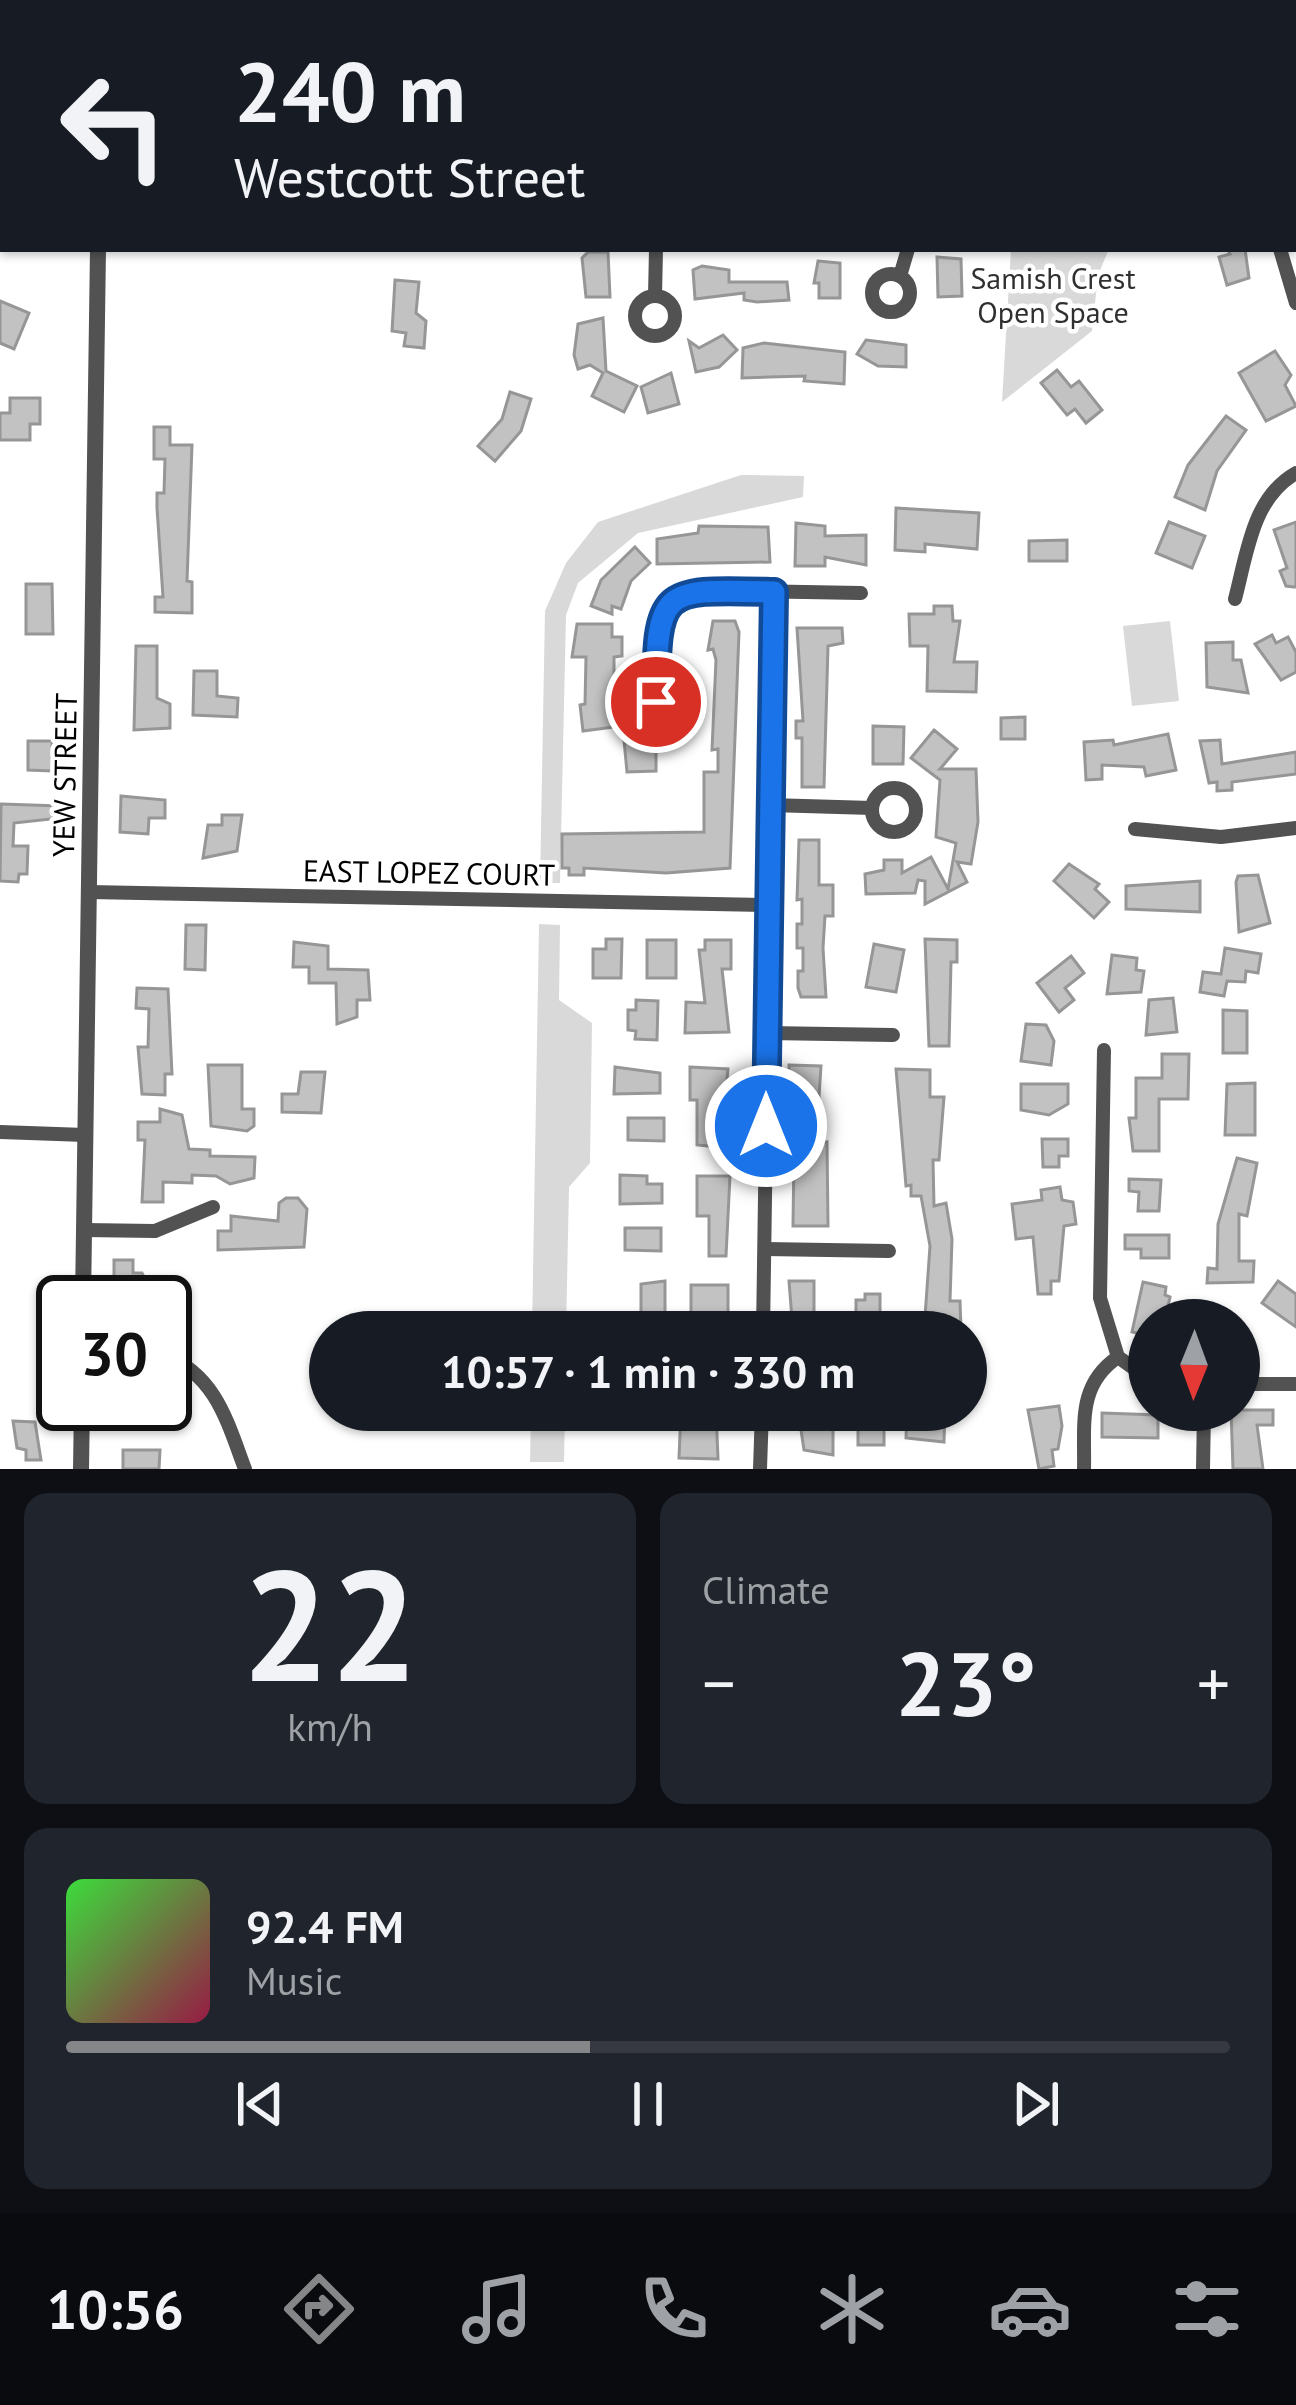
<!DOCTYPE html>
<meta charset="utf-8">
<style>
body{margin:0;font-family:"PT Sans",sans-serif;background:#20242c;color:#f1f3f6;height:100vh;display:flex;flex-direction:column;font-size:45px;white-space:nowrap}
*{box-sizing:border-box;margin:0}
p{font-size:39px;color:#9ea1a6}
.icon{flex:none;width:66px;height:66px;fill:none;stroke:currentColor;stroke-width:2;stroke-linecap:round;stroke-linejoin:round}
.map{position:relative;height:1469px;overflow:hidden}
.panel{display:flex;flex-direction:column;gap:24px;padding:24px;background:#0d0f14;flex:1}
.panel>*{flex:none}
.top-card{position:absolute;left:0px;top:0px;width:1296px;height:252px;box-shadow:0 3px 9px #0004;background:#171b24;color:#f1f3f6;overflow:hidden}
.needle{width:78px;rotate:181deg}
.tools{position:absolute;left:1128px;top:1299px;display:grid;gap:24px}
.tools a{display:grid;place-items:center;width:132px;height:132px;border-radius:50%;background:#171b24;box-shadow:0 3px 9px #0004;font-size:60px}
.speed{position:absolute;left:36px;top:1275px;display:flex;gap:24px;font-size:60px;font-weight:700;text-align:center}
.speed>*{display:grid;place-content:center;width:156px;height:156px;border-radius:50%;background:#171b24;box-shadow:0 3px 9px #0004;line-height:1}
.speed .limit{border:6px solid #111;border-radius:18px;background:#fff;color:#111}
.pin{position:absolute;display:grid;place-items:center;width:102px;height:102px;color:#fff;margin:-51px;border:6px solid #fff;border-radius:50%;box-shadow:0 3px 12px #0007}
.me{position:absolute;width:132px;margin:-66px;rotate:0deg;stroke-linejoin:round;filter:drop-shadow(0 0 9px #0008)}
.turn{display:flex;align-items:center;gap:42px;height:252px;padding:0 36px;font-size:54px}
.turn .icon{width:156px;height:156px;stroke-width:2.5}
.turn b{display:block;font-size:84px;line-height:102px}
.big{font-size:90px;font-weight:700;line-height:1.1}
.panel .widget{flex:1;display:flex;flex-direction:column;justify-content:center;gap:18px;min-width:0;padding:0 42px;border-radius:24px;background:#20242c}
.panel .dial{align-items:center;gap:0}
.dial b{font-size:156px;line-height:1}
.song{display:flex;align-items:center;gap:36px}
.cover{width:144px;height:144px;border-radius:18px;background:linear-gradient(135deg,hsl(120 70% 55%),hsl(340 70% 35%))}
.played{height:12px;border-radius:6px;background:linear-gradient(90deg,#858687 45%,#363941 45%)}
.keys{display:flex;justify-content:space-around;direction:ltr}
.heat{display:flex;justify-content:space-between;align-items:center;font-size:66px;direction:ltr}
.panel .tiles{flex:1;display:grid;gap:24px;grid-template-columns:1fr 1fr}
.widget:last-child{grid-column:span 2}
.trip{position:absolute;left:309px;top:1311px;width:678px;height:120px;border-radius:60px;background:#171b24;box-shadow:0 3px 9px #0004;font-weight:700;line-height:120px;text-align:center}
.menu{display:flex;height:192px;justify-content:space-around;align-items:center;background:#090b0e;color:#9ea1a6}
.menu .icon{width:84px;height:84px}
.menu .active{color:#858687}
.menu b{font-size:54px;color:#f1f3f6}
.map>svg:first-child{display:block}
.green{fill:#d9d9d9}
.building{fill:#c2c2c2;stroke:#969696;stroke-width:3}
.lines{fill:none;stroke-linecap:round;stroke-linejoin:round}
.minor{stroke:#525252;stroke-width:14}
.tertiary{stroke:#525252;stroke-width:16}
.route-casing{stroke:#114b97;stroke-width:30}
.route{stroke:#1a73e8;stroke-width:21}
.labels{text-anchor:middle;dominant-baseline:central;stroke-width:9;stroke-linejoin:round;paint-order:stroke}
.park-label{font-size:30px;fill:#303030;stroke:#fff}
.street-label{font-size:30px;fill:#000;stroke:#fff}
</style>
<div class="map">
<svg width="1296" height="1469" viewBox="0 0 1296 1469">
<rect width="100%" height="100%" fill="#fff"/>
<g class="green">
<path d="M1011,249H1109L1098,275L1092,331L1002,402Z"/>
<path d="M741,475L804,476L803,497L638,533L578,583L566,615L560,883H540L545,611L566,563L598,522Z"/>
<path d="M1170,621L1179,701L1132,706L1123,626Z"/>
<path d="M539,924L560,925L559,1000L592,1023L590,1163L569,1187L566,1332H532Z"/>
<path d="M531,1410H565L564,1462H530Z"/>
</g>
<g class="building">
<path d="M1228,249H1245L1249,278L1227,285L1219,257L1230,254Z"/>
<path d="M588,252H608L610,297H586L582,258Z"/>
<path d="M937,257L961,259L962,296L938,297Z"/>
<path d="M818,261L840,263V298H819V283H814Z"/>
<path d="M702,266L729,270V282H787L789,300L757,302L744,300V293L695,299L693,270Z"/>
<path d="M395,280L419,282L416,313L426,321L424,348L404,346L406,333L392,331Z"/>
<path d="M0,301L29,313L14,349L0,343Z"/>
<path d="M603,318L606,371L637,386L624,412L592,396L603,373L590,365L578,369L574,355L578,324Z"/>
<path d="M723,335L737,350L719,367L696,372L689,341L699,348Z"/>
<path d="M866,340L906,345V367L878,366L857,354Z"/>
<path d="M764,343L845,352L844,384L804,381L805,376L742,378L743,348Z"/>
<path d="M1275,351L1291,375L1285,385L1296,406L1266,421L1239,373Z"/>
<path d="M1057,370L1071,387L1079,381L1102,410L1086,423L1075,409L1067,415L1041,383Z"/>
<path d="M671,373L679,404L648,413L641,387Z"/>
<path d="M510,392L531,399L521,431L495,461L478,446L502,419Z"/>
<path d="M10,398H40V424H30V440H0V413H10Z"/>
<path d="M1226,416L1246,430L1217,471L1205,510L1175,497L1188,465Z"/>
<path d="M154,427H170V445H192L187,581L192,582V613L155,612V597H163L157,508V493H164L165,459H154Z"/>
<path d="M896,508L979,513L977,549L925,544V552L895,550Z"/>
<path d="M1169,522L1205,536L1192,568L1156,553Z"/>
<path d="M1296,522V587H1294L1286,586L1280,571L1287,568L1274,530Z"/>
<path d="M796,523L825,526V536L866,535V565L825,557V566H795Z"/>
<path d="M699,526L768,527L770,562L657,564V539L698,533Z"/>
<path d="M1067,540V561H1029V541Z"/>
<path d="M635,547L650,563L631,581L621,609L612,606V614L591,606L601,580Z"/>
<path d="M26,584H52L53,634H26Z"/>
<path d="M934,606H952L953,621H960L954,662H977L976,692L927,691L928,646H910L909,614H934Z"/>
<path d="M713,621H735L739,632L730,868L666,873L584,868V875H569V868H562V834L704,832V772H718V749L712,750L716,660L713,649L708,650Z"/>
<path d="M577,624H612V637H622V656L614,657V727L583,731L580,705L585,704L586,657H572Z"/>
<path d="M797,628H842L843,643L828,646L824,787H802V738H796V721H803Z"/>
<path d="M1272,635L1276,643L1288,637L1296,652V672L1281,680L1255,644Z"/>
<path d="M1233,642V660H1241L1248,693L1207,687L1206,643Z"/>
<path d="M136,646H157V698L170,704V728L134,730Z"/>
<path d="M194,671H217V696L238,698L237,717L193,715Z"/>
<path d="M1025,717V739H1001V718Z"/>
<path d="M873,726L904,727L903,764H873Z"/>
<path d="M934,730L957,749L940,769H976L978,822L971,864L957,862L967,882L925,904V881L918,880L915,893L866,894L865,874L884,870V860H902V873L931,857L948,889L956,843L936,837L940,780L911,758Z"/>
<path d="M1168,734L1176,770L1146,776L1144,767L1102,765V779L1086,780L1084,742L1113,740L1114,745Z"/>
<path d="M656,737V771L627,772L624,740Z"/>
<path d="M1220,740L1222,764L1296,752V774L1232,782V790L1217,791V782L1209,783L1200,741Z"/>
<path d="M28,741H52V771L28,770Z"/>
<path d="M121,796L165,800V818H149L148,834L120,832Z"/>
<path d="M1,804L60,806V818L14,823L13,846H28L27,874H19L18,882L0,881Z"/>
<path d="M222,815H242L237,851L203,858L208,825H222Z"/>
<path d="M799,840H819V885H833V916H825L823,948L826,997H801L798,988V971H803V948H797V924H802V899L797,900Z"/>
<path d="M1069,864L1099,884L1095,889L1109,902L1094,918L1054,881Z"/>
<path d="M1258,875L1270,923L1239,932L1236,882L1238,876Z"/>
<path d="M1200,881V912L1126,909V886Z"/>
<path d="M186,925H206L205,970L185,969Z"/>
<path d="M606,939H622L621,978H593V949H606Z"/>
<path d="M925,939L957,940V962H951L949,1046H929Z"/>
<rect x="647" y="940" width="29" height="38"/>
<path d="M705,940H731V969H722L729,1032L685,1033L686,1002L705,1003L699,950H705Z"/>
<path d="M294,942L328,946V969L368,970L370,1000H357V1017L337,1024L336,983H309V967H293Z"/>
<path d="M874,944L904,950L896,992L866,987Z"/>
<path d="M1225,948L1261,954L1258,973L1246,971L1245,982L1227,981L1224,996L1200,992L1203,972L1221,974Z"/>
<path d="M1112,955L1137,958L1136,970L1144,971L1141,992L1107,994Z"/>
<path d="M1071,956L1084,973L1065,988L1074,1000L1059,1012L1037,983Z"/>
<path d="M137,988L168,989L172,1074H165V1095L142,1094L138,1047H148L149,1009L136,1008Z"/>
<path d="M1173,998L1177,1032L1146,1035L1149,1000Z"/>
<path d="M636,1000L658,1001L657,1040L635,1039L636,1031L628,1030V1010H636Z"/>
<path d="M1223,1010L1247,1011V1053H1223Z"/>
<path d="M1026,1024L1046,1025L1054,1041L1051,1065L1021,1061Z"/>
<path d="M1162,1054H1189L1188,1099H1159V1151H1133L1129,1118H1136V1078H1162Z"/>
<path d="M208,1065H242V1109H254V1126L247,1131L211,1126Z"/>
<path d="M789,1065L821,1066L816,1143L827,1142L828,1226H793L795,1081L789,1080Z"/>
<path d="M615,1067L660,1073V1093L614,1094Z"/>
<path d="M690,1067L728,1069L724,1110H730V1148L697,1145V1100H690Z"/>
<path d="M896,1069L930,1070V1097H944L939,1160H933L934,1206L946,1203L952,1239L950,1301H960L961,1331H924L930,1246L921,1196H911V1185L906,1186Z"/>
<path d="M301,1072H325L321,1113L282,1112V1094H298Z"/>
<path d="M1255,1083V1135H1225L1227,1084Z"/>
<path d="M1021,1084H1068V1104L1049,1115L1021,1110Z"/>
<path d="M160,1109L182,1115L189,1149L210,1150V1156L255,1157L254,1178L230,1184L216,1176L192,1175V1183L163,1182V1202H142L145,1140H138V1122H160Z"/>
<path d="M628,1118H664V1141L628,1140Z"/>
<path d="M1042,1139H1068V1156H1059V1167H1043Z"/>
<path d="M1237,1158L1257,1163L1247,1216L1239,1214V1261H1254L1253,1282L1207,1283L1208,1268L1217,1269L1218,1224Z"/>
<path d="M620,1175L647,1176V1184H662V1203L620,1204Z"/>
<path d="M697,1176H730L726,1256H709V1216H697Z"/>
<path d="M1129,1179L1161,1180L1159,1211H1138L1139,1192L1129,1191Z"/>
<path d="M1060,1187L1062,1200L1073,1202L1076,1224L1064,1226L1059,1281H1051V1294H1038L1033,1237L1016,1239L1012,1204L1042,1200L1041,1190Z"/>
<path d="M286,1198H298L307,1209L304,1247L218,1250V1231H231V1216L278,1221L279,1203Z"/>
<path d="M625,1228H661V1251L625,1250Z"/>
<path d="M1125,1235H1169V1258H1141V1249H1125Z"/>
<path d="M114,1260H133V1273H142L146,1281L145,1297L114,1300Z"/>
<path d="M665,1281V1314H641V1284Z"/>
<path d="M789,1281H814V1332H793Z"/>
<path d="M1278,1281L1296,1294V1327L1262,1303Z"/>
<path d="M1143,1282L1166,1287L1165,1295L1170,1297L1165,1320H1149V1336L1132,1332Z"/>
<rect x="691" y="1285" width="37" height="47"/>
<path d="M865,1294H880V1327H856V1300H865Z"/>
<path d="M1059,1406L1062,1426L1058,1449L1052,1450L1054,1466L1039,1469L1028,1410Z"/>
<path d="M681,1410H716L718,1459L679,1458Z"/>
<path d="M798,1410H815V1427H833V1455L804,1450Z"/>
<rect x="858" y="1410" width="26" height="35"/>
<path d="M907,1410H945L944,1442L906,1438Z"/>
<path d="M1231,1410H1273V1425H1257L1263,1469H1233Z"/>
<path d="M1102,1413L1158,1415V1438L1102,1437Z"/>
<path d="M13,1421L35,1422L41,1460H26V1450L17,1448Z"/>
<path d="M123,1450H160L159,1469H123Z"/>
</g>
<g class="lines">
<g class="minor">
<path d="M786,3V0"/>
<path d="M1293,32L1296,30"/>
<path d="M0,163L3,164"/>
<path d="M1280,249L1296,303"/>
<circle cx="891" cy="293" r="19"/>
<path d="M900,276L908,249"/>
<path d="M655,296L656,249"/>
<circle cx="655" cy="316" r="20"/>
<path d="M1235,599C1247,554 1252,498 1296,473"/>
<path d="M657,702C657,654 642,606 698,590L861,593"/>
<circle cx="894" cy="810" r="22"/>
<path d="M770,805L872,808"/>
<path d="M1135,829L1221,837L1296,828"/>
<path d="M89,892L767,905"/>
<path d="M767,1033L893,1035"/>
<path d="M1104,1050L1100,1298L1118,1357"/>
<path d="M0,1132L85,1135"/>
<path d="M84,1230L155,1231L213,1207"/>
<path d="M765,1249L889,1251"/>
<path d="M763,1332L774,592"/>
<path d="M165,1355C216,1376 227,1421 245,1469"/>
<path d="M1239,1384H1296"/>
<path d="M760,1469L762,1410"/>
<path d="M1084,1469C1085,1424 1077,1385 1118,1357L1149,1379"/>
<path d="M1203,1469L1204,1410"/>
</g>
<g class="tertiary">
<path d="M102,3V0"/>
<path d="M83,1302L98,249"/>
<path d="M81,1469L82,1404"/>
</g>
</g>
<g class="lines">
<defs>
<path id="route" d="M656,702C657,586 660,589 774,592L766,1126"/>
</defs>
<use href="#route" class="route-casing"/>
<use href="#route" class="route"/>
</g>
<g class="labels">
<g class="park-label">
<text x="1053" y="277">Samish Crest<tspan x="1053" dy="34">Open Space</tspan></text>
</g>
<g class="street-label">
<text transform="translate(64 775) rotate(-89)">YEW STREET</text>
<text transform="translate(429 872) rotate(1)">EAST LOPEZ COURT</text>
</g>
</g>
</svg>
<div class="tools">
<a><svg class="needle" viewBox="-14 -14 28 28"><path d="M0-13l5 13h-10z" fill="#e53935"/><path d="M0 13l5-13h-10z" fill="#9ea1a6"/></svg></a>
</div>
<div class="speed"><div class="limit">30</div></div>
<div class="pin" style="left:656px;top:702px;background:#d93025"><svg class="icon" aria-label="arrive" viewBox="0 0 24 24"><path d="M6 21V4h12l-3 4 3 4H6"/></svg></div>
<svg class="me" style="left:766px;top:1126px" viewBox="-20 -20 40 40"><circle r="17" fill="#1a73e8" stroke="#fff" stroke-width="3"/><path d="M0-11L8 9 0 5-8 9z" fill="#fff"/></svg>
<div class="trip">10:57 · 1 min · 330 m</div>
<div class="top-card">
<div class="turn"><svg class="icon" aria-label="left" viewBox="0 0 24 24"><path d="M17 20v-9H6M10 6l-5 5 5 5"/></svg><div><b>240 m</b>Westcott Street</div></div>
</div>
</div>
<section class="panel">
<div class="tiles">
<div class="widget dial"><b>22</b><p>km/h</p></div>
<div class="widget"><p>Climate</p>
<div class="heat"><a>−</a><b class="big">23°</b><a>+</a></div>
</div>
<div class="widget">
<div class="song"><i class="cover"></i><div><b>92.4 FM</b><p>Music</p></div></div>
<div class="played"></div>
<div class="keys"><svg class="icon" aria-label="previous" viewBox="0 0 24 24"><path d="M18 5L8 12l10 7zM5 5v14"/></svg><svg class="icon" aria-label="pause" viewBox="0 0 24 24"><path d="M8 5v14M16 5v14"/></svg><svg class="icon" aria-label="next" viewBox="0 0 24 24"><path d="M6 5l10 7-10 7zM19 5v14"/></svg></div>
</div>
</div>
</section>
<nav class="menu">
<b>10:56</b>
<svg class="icon active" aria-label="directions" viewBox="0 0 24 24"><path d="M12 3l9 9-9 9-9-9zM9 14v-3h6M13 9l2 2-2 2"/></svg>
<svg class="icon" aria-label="music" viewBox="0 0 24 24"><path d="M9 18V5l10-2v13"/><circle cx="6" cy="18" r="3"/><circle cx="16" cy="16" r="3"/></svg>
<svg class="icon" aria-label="phone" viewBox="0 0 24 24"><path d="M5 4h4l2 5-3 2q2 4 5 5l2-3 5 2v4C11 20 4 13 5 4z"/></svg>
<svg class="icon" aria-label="climate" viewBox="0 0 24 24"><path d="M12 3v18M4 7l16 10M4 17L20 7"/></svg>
<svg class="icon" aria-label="car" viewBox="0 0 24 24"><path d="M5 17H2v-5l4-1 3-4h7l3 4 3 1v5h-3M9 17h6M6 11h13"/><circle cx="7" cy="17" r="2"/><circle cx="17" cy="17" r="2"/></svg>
<svg class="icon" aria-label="filters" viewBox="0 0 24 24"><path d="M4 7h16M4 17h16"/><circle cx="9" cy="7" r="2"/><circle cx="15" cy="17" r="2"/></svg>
</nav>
